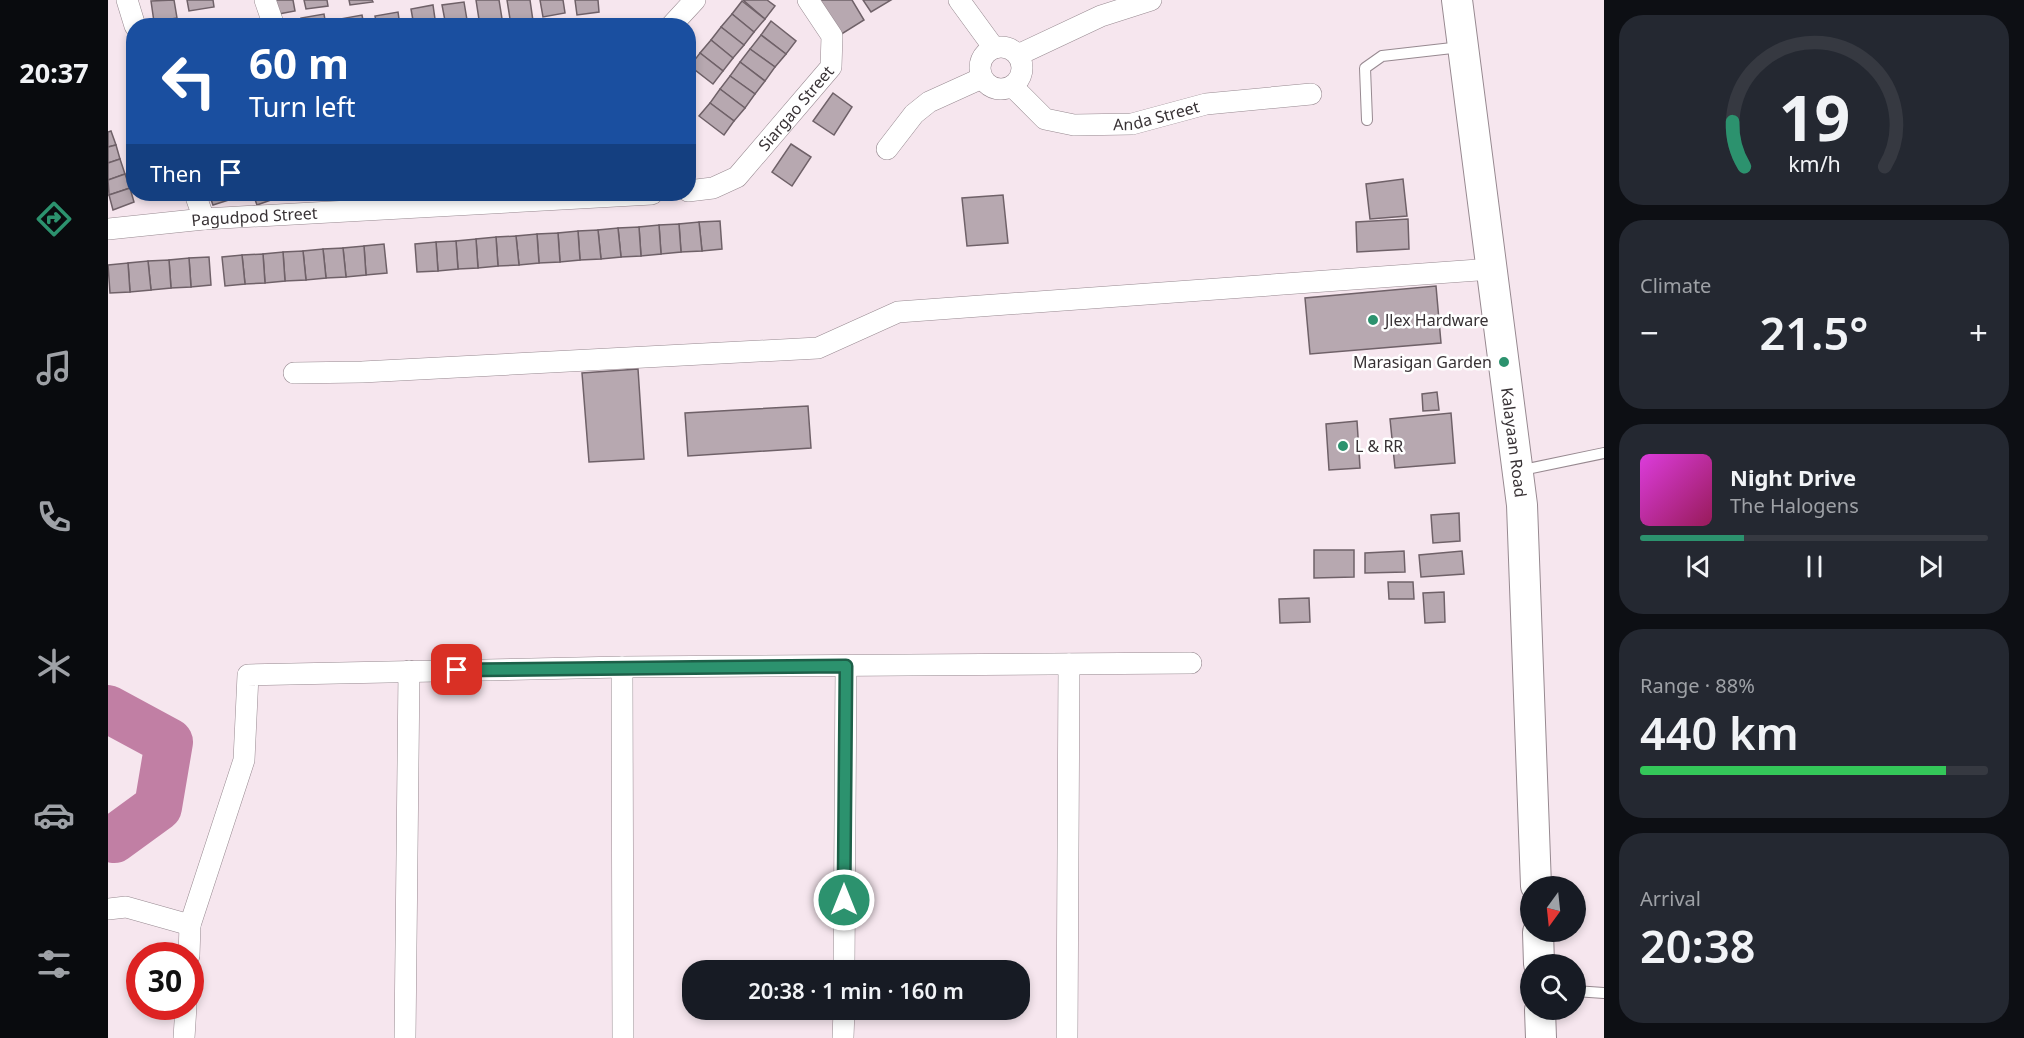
<!DOCTYPE html>
<meta charset="utf-8">
<style>
body{margin:0;font-family:"Noto Sans",sans-serif;background:#242831;color:#f1f3f6;height:100vh;display:flex;flex-direction:column;font-size:22px;white-space:nowrap}
*{box-sizing:border-box;margin:0}
p{font-size:20px;color:#9ea1a6}
.icon{flex:none;width:33px;height:33px;fill:none;stroke:currentColor;stroke-width:2;stroke-linecap:round;stroke-linejoin:round}
.map{position:relative;flex:1;overflow:hidden}
.sheet{display:flex;flex-direction:column;gap:15px;padding:15px;background:#0d0f14;width:420px}
.sheet>*{flex:none}
.guide{position:absolute;left:18px;top:18px;width:570px;height:183px;border-radius:24px;box-shadow:0 3px 9px #0003;background:#1a4fa0;color:#fff;overflow:hidden}
.needle{width:39px;rotate:195deg}
.tools{position:absolute;left:1412px;top:876px;display:grid;gap:12px}
.tools a{display:grid;place-items:center;width:66px;height:66px;border-radius:50%;background:#171b24;box-shadow:0 3px 9px #0003;font-size:30px}
.speed{position:absolute;left:18px;top:942px;display:flex;gap:12px;font-size:30px;font-weight:700;text-align:center}
.speed>*{display:grid;place-content:center;width:78px;height:78px;border-radius:50%;background:#171b24;box-shadow:0 3px 9px #0003;line-height:1}
.speed .limit{border:9px solid #d22;background:#fff;color:#111}
.pin{position:absolute;display:grid;place-items:center;width:51px;height:51px;color:#fff;margin:-26px;border-radius:12px;box-shadow:0 3px 9px #0006}
.me{position:absolute;width:66px;margin:-33px;rotate:0deg;stroke-linejoin:round;filter:drop-shadow(0 0 4px #0008)}
.turn{display:flex;align-items:center;gap:21px;height:126px;padding:0 24px;font-size:27px}
.turn .icon{width:78px;height:78px;stroke-width:2.5}
.turn b{display:block;font-size:42px;line-height:51px}
.then{display:flex;align-items:center;height:57px;padding:0 24px;background:#0003;gap:12px;font-size:22px}
.big{font-size:45px;font-weight:600;line-height:1.1}
.sheet .widget{flex:1;display:flex;flex-direction:column;justify-content:center;gap:9px;min-width:0;padding:0 21px;border-radius:24px;background:#242831}
.sheet .dial{align-items:center;gap:0}
.dial svg{height:156px;overflow:visible;fill:none;stroke:#363941;stroke-width:7;stroke-linecap:round;text-anchor:middle}
.dial text{fill:#f1f3f6;stroke:none}
.song{display:flex;align-items:center;gap:18px}
.cover{width:72px;height:72px;border-radius:9px;background:linear-gradient(135deg,hsl(300 70% 55%),hsl(330 70% 35%))}
.played{height:6px;border-radius:3px;background:linear-gradient(90deg,#2c926e 30%,#363941 30%)}
.keys{display:flex;justify-content:space-around;direction:ltr}
.heat{display:flex;justify-content:space-between;align-items:center;font-size:33px;direction:ltr}
.charge{height:9px;border-radius:4px;background:linear-gradient(90deg,#34c759 88%,#363941 0)}
.trip{position:absolute;left:574px;top:960px;width:348px;height:60px;border-radius:24px;background:#171b24;box-shadow:0 3px 9px #0003;font-weight:600;line-height:60px;text-align:center}
main{display:flex;flex:1;min-height:0}
.tabs{display:flex;flex-direction:column;width:108px;justify-content:space-around;align-items:center;background:#090b0e;color:#9ea1a6}
.tabs .icon{width:42px;height:42px}
.tabs .selected{color:#2c926e}
.tabs b{font-size:27px;color:#f1f3f6}
.map>svg:first-child{display:block}
.lines{fill:none;stroke-linecap:round;stroke-linejoin:round}
.river{stroke:#c17fa4;stroke-width:48}
.building{fill:#b7a8b0;stroke:#6f6168;stroke-width:1.5}
.lane-casing{stroke:#978990;stroke-width:12}
.street-casing{stroke:#978990;stroke-width:22}
.secondary-casing{stroke:#978990;stroke-width:32}
.lane{stroke:#fff;stroke-width:10}
.street{stroke:#fff;stroke-width:21}
.secondary{stroke:#fff;stroke-width:30}
.route-casing{stroke:#1d5f48;stroke-width:15}
.route{stroke:#2c926e;stroke-width:10}
.poi-dot{fill:#2c926e;stroke:#fff;stroke-width:2}
.labels{text-anchor:middle;dominant-baseline:central;stroke-width:5;stroke-linejoin:round;paint-order:stroke}
.street-label{font-size:16px;fill:#383235;stroke:#fff}
.poi-label{font-size:16px;fill:#383235;stroke:#fff;text-anchor:start}
</style>
<main>
<nav class="tabs">
<b>20:37</b>
<svg class="icon selected" aria-label="directions" viewBox="0 0 24 24"><path d="M12 3l9 9-9 9-9-9zM9 14v-3h6M13 9l2 2-2 2"/></svg>
<svg class="icon" aria-label="music" viewBox="0 0 24 24"><path d="M9 18V5l10-2v13"/><circle cx="6" cy="18" r="3"/><circle cx="16" cy="16" r="3"/></svg>
<svg class="icon" aria-label="phone" viewBox="0 0 24 24"><path d="M5 4h4l2 5-3 2q2 4 5 5l2-3 5 2v4C11 20 4 13 5 4z"/></svg>
<svg class="icon" aria-label="climate" viewBox="0 0 24 24"><path d="M12 3v18M4 7l16 10M4 17L20 7"/></svg>
<svg class="icon" aria-label="car" viewBox="0 0 24 24"><path d="M5 17H2v-5l4-1 3-4h7l3 4 3 1v5h-3M9 17h6M6 11h13"/><circle cx="7" cy="17" r="2"/><circle cx="17" cy="17" r="2"/></svg>
<svg class="icon" aria-label="filters" viewBox="0 0 24 24"><path d="M4 7h16M4 17h16"/><circle cx="9" cy="7" r="2"/><circle cx="15" cy="17" r="2"/></svg>
</nav>
<div class="map">
<svg width="1496" height="1038" viewBox="0 0 1496 1038">
<rect width="100%" height="100%" fill="#f6e6ee"/>
<g class="lines">
<path class="river" d="M0,709L61,742L50,807L6,839L0,838"/>
</g>
<g class="building">
<path d="M66,0L69,18L46,22L43,1Z"/>
<path d="M79,0H105L106,7L81,11Z"/>
<path d="M163,0H185L187,11L165,15Z"/>
<path d="M196,0H219L220,6L198,9Z"/>
<path d="M241,0H264L265,2L242,5Z"/>
<path d="M368,0H391L395,25L372,26Z"/>
<path d="M399,0H422L425,21L403,25Z"/>
<path d="M432,0H455L457,13L435,17Z"/>
<path d="M467,0H490L491,12L469,15Z"/>
<path d="M635,0H659L667,6L657,19Z"/>
<path d="M711,0H744L756,20L732,35Z"/>
<path d="M755,0H783L763,12Z"/>
<path d="M634,1L657,19L646,32L624,14Z"/>
<path d="M356,2L360,26H338L334,5Z"/>
<path d="M325,5L328,26H306L303,9Z"/>
<path d="M290,12L292,26H269L267,16Z"/>
<path d="M216,14L218,26H195L193,18Z"/>
<path d="M624,14L646,32L636,45L613,27Z"/>
<path d="M254,15L256,26H233L232,19Z"/>
<path d="M663,21L688,41L678,54L653,35Z"/>
<path d="M613,27L636,45L625,58L603,40Z"/>
<path d="M653,35L678,54L667,67L642,49Z"/>
<path d="M603,40L625,58L615,71L592,53Z"/>
<path d="M642,49L667,67L657,81L632,62Z"/>
<path d="M592,53L615,71L605,84L582,66Z"/>
<path d="M632,62L657,81L647,94L622,76Z"/>
<path d="M622,76L647,94L637,108L612,89Z"/>
<path d="M612,89L637,108L626,121L602,103Z"/>
<path d="M725,93L744,107L726,135L705,121Z"/>
<path d="M602,103L626,121L616,135L591,116Z"/>
<path d="M3,131L8,145L0,147V132Z"/>
<path d="M580,133L584,158L580,159Z"/>
<path d="M683,144L703,157L684,186L664,172Z"/>
<path d="M8,145L12,159L0,163V147Z"/>
<path d="M12,159L17,174L0,180V163Z"/>
<path d="M17,174L22,188L1,195L0,180Z"/>
<path d="M1295,179L1299,216L1262,219L1258,184Z"/>
<path d="M22,188L26,202L5,210L1,195Z"/>
<path d="M101,194H129L130,197L105,205Z"/>
<path d="M145,194H173L174,196L149,205Z"/>
<path d="M895,195L900,243L859,246L854,198Z"/>
<path d="M1300,219L1301,249L1249,252L1248,222Z"/>
<path d="M612,221L614,249L594,251L591,222Z"/>
<path d="M591,222L594,251L573,252L571,224Z"/>
<path d="M571,224L573,252L553,254L551,225Z"/>
<path d="M551,225L553,254L533,256L531,227Z"/>
<path d="M531,227L533,256L513,257L510,228Z"/>
<path d="M510,228L513,257L493,259L490,230Z"/>
<path d="M490,230L493,259L472,260L470,231Z"/>
<path d="M470,231L472,260L452,262L450,233Z"/>
<path d="M450,233L452,262L431,263L429,234Z"/>
<path d="M429,234L431,263L411,265L408,236Z"/>
<path d="M408,236L411,265L390,266L388,237Z"/>
<path d="M388,237L390,266L370,268L368,239Z"/>
<path d="M368,239L370,268L350,269L348,241Z"/>
<path d="M348,241L350,269L330,271L328,242Z"/>
<path d="M328,242L330,271L309,272L307,244Z"/>
<path d="M276,244L279,273L258,275L256,246Z"/>
<path d="M256,246L258,275L238,277L235,248Z"/>
<path d="M235,248L238,277L218,278L215,249Z"/>
<path d="M215,249L218,278L198,280L195,251Z"/>
<path d="M195,251L198,280L177,281L175,252Z"/>
<path d="M175,252L177,281L157,283L155,254Z"/>
<path d="M155,254L157,283L137,284L134,255Z"/>
<path d="M134,255L137,284L117,286L114,257Z"/>
<path d="M101,257L103,285L83,287L81,258Z"/>
<path d="M81,258L83,287L63,288L61,260Z"/>
<path d="M61,260L63,288L43,290L40,261Z"/>
<path d="M40,261L43,290L22,292L20,263Z"/>
<path d="M20,263L22,292L2,293L0,265Z"/>
<path d="M1328,286L1333,343L1202,354L1197,298Z"/>
<path d="M530,369L536,459L481,462L474,373Z"/>
<path d="M1329,392L1331,410L1315,411L1314,394Z"/>
<path d="M700,406L703,448L580,456L577,413Z"/>
<path d="M1343,413L1347,463L1287,468L1282,419Z"/>
<path d="M1249,421L1252,468L1221,470L1218,424Z"/>
<path d="M1351,513L1352,541L1325,543L1323,515Z"/>
<path d="M1206,550H1246V577L1206,578Z"/>
<path d="M1296,551L1297,572L1257,573V553Z"/>
<path d="M1354,551L1356,574L1313,577L1311,555Z"/>
<path d="M1280,582H1305L1306,599H1281Z"/>
<path d="M1336,592L1337,622L1317,623L1315,593Z"/>
<path d="M1201,598L1202,622L1172,623L1171,599Z"/>
</g>
<g class="lines">
<defs>
<g id="lane">
<path d="M1259,120L1257,68L1274,56L1353,47"/>
<path d="M1410,471L1496,453"/>
<path d="M1467,991L1496,993"/>
</g>
<g id="street">
<path d="M19,0L27,26"/>
<path d="M157,0L166,26"/>
<path d="M851,0L886,48"/>
<path d="M563,26L587,0"/>
<circle cx="893" cy="68" r="21"/>
<path d="M910,55L993,16L1043,0"/>
<path id="s1" d="M905,87L937,119L966,125L1024,124L1098,104L1203,94"/>
<path d="M779,149L806,114L821,102L874,78"/>
<path id="s2" d="M580,191L605,188L629,177L723,67L724,36L700,0"/>
<path d="M87,194L96,219"/>
<path id="s3" d="M0,229L96,219L544,194"/>
<path d="M186,373L254,372L710,348L790,312L1384,269"/>
<path d="M514,667L515,1038"/>
<path d="M0,909L18,907L82,925"/>
<path d="M81,956L82,925L136,760L140,675L514,667L1083,663"/>
<path d="M736,970L738,666"/>
<path d="M76,1038L78,1006"/>
<path d="M297,1038L301,671"/>
<path d="M735,1038L736,1010"/>
<path d="M959,1038L961,664"/>
</g>
<g id="secondary">
<path id="s4" d="M1349,0L1414,505L1428,886"/>
<path d="M1430,932L1431,964"/>
<path d="M1432,1010L1433,1038"/>
</g>
</defs>
<use href="#lane" class="lane-casing"/>
<use href="#street" class="street-casing"/>
<use href="#secondary" class="secondary-casing"/>
<use href="#lane" class="lane"/>
<use href="#street" class="street"/>
<use href="#secondary" class="secondary"/>
</g>
<g class="lines">
<defs>
<path id="route" d="M349,670L738,666L736,900"/>
</defs>
<use href="#route" class="route-casing"/>
<use href="#route" class="route"/>
</g>
<g class="poi-dot">
<circle cx="1265" cy="320" r="6"/>
<circle cx="1396" cy="362" r="6"/>
<circle cx="1235" cy="446" r="6"/>
</g>
<g class="labels">
<g class="street-label">
<text stroke="none"><textPath href="#s2" startOffset="142">Siargao Street</textPath></text>
<text stroke="none"><textPath href="#s1" startOffset="158">Anda Street</textPath></text>
<text stroke="none"><textPath href="#s3" startOffset="147">Pagudpod Street</textPath></text>
<text stroke="none"><textPath href="#s4" startOffset="446">Kalayaan Road</textPath></text>
</g>
<g class="poi-label">
<text x="1277" y="320">Jlex Hardware</text>
<text x="1384" y="362" text-anchor="end">Marasigan Garden</text>
<text x="1247" y="446">L &amp; RR</text>
</g>
</g>
</svg>
<div class="tools">
<a><svg class="needle" viewBox="-14 -14 28 28"><path d="M0-13l5 13h-10z" fill="#e53935"/><path d="M0 13l5-13h-10z" fill="#9ea1a6"/></svg></a>
<a><svg class="icon" aria-label="search" viewBox="0 0 24 24"><circle cx="10" cy="10" r="6"/><path d="M15 15l6 6"/></svg></a>
</div>
<div class="speed"><div class="limit">30</div></div>
<div class="pin" style="left:349px;top:670px;background:#d93025"><svg class="icon" aria-label="arrive" viewBox="0 0 24 24"><path d="M6 21V4h12l-3 4 3 4H6"/></svg></div>
<svg class="me" style="left:736px;top:900px" viewBox="-20 -20 40 40"><circle r="17" fill="#2c926e" stroke="#fff" stroke-width="3"/><path d="M0-11L8 9 0 5-8 9z" fill="#fff"/></svg>
<div class="trip">20:38 · 1 min · 160 m</div>
<div class="guide">
<div class="turn"><svg class="icon" aria-label="left" viewBox="0 0 24 24"><path d="M17 20v-9H6M10 6l-5 5 5 5"/></svg><div><b>60 m</b>Turn left</div></div>
<div class="then">Then<svg class="icon" aria-label="arrive" viewBox="0 0 24 24"><path d="M6 21V4h12l-3 4 3 4H6"/></svg></div>
</div>
</div>
<section class="sheet">
<div class="widget dial"><svg viewBox="0 0 100 80">
<path d="M14 69A42 42 0 1 1 86 69"/>
<path d="M14 69A42 42 0 0 1 8 46" stroke="#2c926e"/>
<text x="50" y="56" font-size="32" font-weight="700">19</text>
<text x="50" y="72" font-size="11">km/h</text>
</svg></div>
<div class="widget"><p>Climate</p>
<div class="heat"><a>−</a><b class="big">21.5°</b><a>+</a></div>
</div>
<div class="widget">
<div class="song"><i class="cover"></i><div><b>Night Drive</b><p>The Halogens</p></div></div>
<div class="played"></div>
<div class="keys"><svg class="icon" aria-label="previous" viewBox="0 0 24 24"><path d="M18 5L8 12l10 7zM5 5v14"/></svg><svg class="icon" aria-label="pause" viewBox="0 0 24 24"><path d="M8 5v14M16 5v14"/></svg><svg class="icon" aria-label="next" viewBox="0 0 24 24"><path d="M6 5l10 7-10 7zM19 5v14"/></svg></div>
</div>
<div class="widget"><p>Range · 88%</p><b class="big">440 km</b><div class="charge"></div></div>
<div class="widget"><p>Arrival</p><b class="big">20:38</b></div>
</section>
</main>
